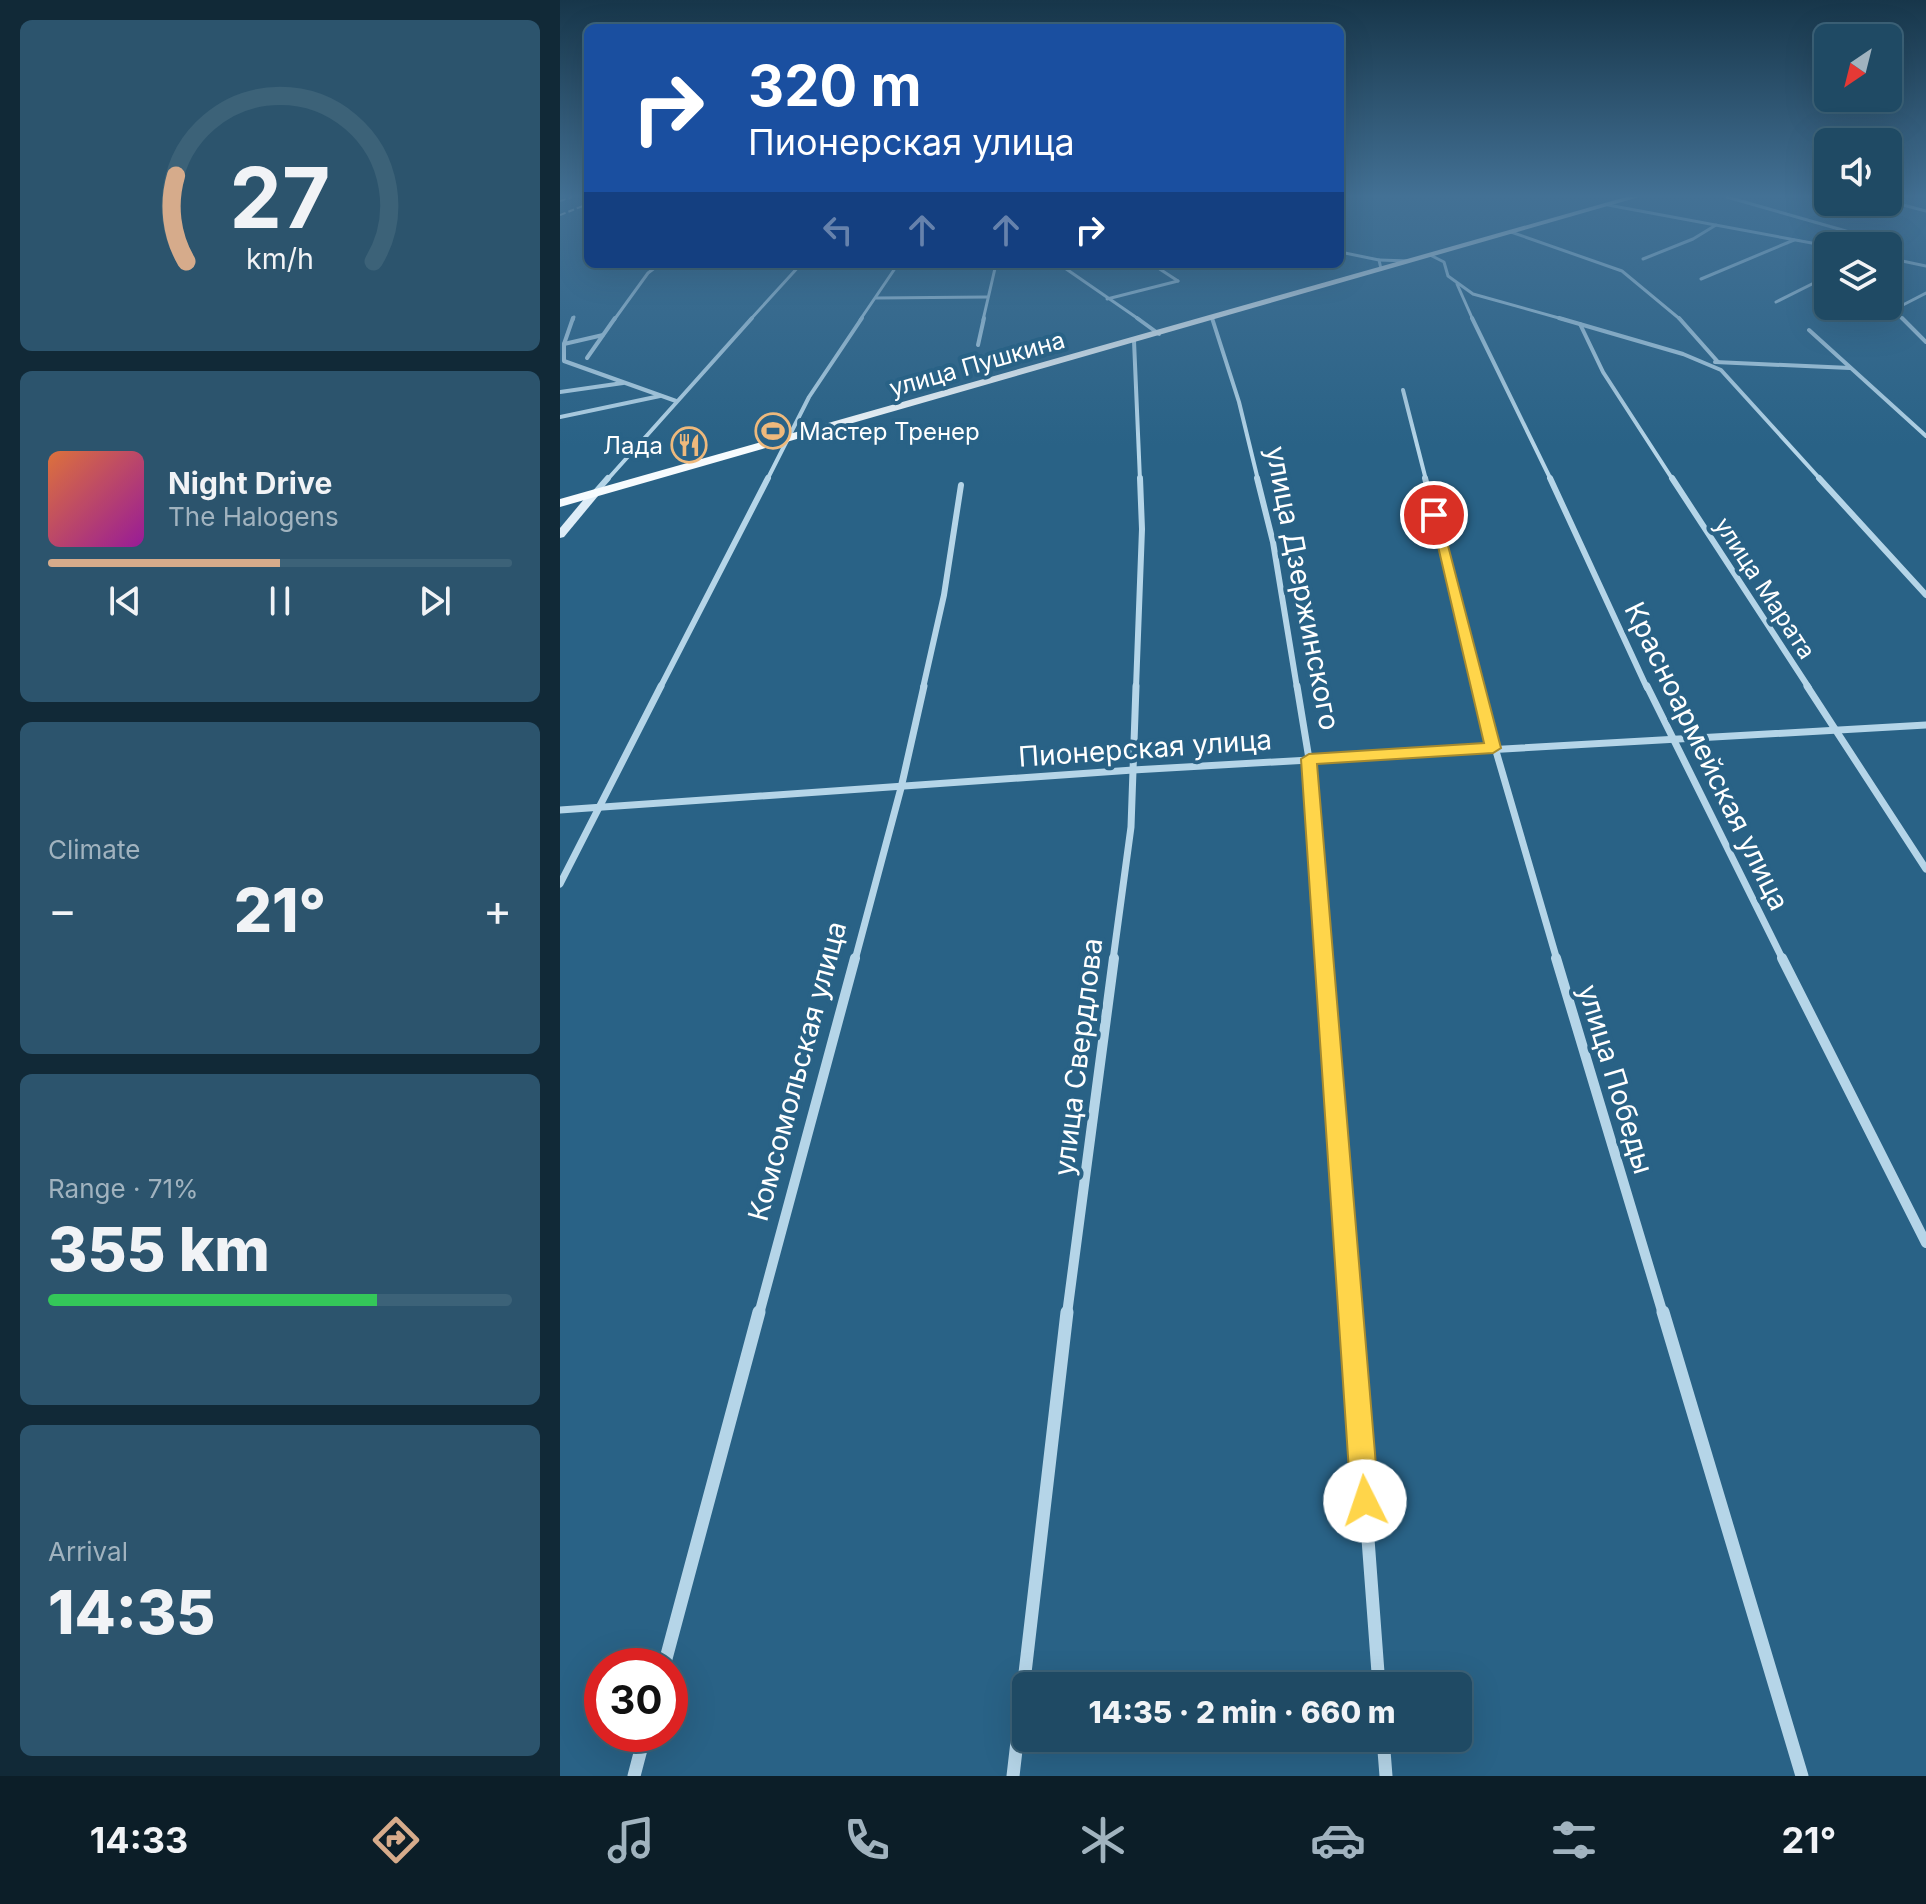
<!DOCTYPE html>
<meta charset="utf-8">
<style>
body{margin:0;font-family:Inter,sans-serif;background:#2c546d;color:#f1f3f6;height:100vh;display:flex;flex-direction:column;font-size:30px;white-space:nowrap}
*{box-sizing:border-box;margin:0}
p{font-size:26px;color:#a1b3bf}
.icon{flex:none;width:44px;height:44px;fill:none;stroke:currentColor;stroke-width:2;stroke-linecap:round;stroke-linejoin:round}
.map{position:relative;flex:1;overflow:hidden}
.sheet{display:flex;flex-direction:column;gap:20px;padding:20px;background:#112937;width:560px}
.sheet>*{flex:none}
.guide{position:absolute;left:24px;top:24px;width:760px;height:244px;border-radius:12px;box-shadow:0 8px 32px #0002,0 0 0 2px #3c6278;background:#1a4fa0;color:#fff;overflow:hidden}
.needle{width:52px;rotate:215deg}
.fabs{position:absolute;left:1254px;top:24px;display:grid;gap:16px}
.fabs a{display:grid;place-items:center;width:88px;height:88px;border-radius:12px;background:#1f4a64;box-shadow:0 8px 32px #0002,0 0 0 2px #3c6278;font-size:40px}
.speed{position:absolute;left:24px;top:1648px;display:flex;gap:16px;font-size:40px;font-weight:700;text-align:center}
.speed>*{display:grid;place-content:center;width:104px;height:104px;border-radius:50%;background:#1f4a64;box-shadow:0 8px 32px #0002,0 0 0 2px #3c6278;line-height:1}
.speed .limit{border:12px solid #d22;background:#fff;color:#111}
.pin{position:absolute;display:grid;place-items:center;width:68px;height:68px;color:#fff;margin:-34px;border:4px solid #fff;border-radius:50%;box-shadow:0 2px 8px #0007}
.me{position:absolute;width:88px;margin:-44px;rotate:356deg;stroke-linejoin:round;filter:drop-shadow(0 0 6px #0008)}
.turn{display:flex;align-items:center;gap:28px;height:168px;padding:0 32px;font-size:36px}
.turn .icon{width:104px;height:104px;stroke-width:2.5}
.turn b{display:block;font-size:56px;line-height:68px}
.lanes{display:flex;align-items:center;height:76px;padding:0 32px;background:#0003;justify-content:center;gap:40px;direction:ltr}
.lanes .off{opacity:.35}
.big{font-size:60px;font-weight:800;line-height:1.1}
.sheet .card{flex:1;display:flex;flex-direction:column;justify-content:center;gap:12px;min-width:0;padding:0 28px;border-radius:12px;background:#2c546d}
.sheet .dial{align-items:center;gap:0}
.dial svg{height:208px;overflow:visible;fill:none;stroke:#3c6278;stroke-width:7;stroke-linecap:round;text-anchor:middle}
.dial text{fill:#f1f3f6;stroke:none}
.song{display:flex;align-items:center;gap:24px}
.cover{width:96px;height:96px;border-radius:12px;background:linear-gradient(135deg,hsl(20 70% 55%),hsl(300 70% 35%))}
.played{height:8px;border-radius:4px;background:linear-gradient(90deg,#d6ab8b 50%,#3c6278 50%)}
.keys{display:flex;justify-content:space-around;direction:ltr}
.heat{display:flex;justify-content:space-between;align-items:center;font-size:44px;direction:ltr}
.charge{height:12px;border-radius:6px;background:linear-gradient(90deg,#34c759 71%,#3c6278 0)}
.trip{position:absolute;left:452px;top:1672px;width:460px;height:80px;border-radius:12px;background:#1f4a64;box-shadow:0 8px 32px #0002,0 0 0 2px #3c6278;font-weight:800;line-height:80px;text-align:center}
.menu{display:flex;height:128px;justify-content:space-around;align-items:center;background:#0c1e28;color:#a1b3bf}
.menu .icon{width:56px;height:56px}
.menu .selected{color:#d6ab8b}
.menu b{font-size:36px;color:#f1f3f6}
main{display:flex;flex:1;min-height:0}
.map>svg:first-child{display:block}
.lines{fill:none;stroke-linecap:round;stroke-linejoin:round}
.street-far5{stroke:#b5d5e8;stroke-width:3}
.street-far4{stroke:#b5d5e8;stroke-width:4}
.street-far3{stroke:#b5d5e8;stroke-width:6}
.street-far2{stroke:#b5d5e8;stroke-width:7}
.street-far1{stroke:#b5d5e8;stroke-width:10}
.street{stroke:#b5d5e8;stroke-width:13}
.secondary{fill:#deedf7;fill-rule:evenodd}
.primary{fill:#f6fbfe;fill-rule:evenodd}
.rail{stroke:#fff;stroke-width:2;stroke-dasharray:6 3;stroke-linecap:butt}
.route{fill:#ffd54a;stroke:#a68a30;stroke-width:2}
.labels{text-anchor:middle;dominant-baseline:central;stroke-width:8;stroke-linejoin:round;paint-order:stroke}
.far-street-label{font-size:24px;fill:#fff;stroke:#296286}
.far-poi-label{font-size:24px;fill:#fff;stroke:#296286;text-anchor:start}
.street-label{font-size:28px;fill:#fff;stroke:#296286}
</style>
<main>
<section class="sheet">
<div class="card dial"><svg viewBox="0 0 100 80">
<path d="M14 69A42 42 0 1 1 86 69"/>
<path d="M14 69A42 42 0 0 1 10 36" stroke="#d6ab8b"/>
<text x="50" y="56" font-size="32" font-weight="700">27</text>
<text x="50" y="72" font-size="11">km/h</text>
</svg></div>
<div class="card">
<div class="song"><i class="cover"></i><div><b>Night Drive</b><p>The Halogens</p></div></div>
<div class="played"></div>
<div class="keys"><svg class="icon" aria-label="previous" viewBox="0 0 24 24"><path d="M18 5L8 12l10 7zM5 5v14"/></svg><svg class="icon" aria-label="pause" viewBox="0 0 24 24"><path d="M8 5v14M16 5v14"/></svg><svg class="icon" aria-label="next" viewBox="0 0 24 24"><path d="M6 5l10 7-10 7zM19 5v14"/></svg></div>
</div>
<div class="card"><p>Climate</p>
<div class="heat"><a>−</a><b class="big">21°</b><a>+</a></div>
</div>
<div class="card"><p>Range · 71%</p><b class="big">355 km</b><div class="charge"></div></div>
<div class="card"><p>Arrival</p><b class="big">14:35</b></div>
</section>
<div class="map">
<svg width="1366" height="1776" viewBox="0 0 1366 1776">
<rect width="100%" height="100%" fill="#296286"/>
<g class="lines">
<g class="street-far5">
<path d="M1167,197L1342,247"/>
<path d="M1328,201L1366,211"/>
<path d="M1048,205L1268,246"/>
<path d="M951,232L1062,271L1121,320"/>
<path d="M780,252L819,260L821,269"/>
<path d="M870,255L884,262L888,276L913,294L1006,320"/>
<path d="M1328,258L1366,266"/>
<path d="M1083,259L1133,239L1156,225"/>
<path d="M819,260L849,261"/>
<path d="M499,264L580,320"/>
<path d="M592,264L618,281"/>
<path d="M1141,279L1234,240"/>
<path d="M897,284L913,320"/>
<path d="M316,298L427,297"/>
<path d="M547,299L618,281"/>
<path d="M1216,302L1268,276"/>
<path d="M13,320L14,317"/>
<path d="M54,320L88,273L100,264"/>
<path d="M190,320L241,264"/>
<path d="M300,320L338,264"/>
<path d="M423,320L436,264"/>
<path d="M1344,320L1337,314V308L1366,293"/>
</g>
<g class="street-far4">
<path d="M13,318L4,344V361L116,401"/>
<path d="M577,318L599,334"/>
<path d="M652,318L679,402L698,480"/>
<path d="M912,318L991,480"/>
<path d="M999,318L1123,354L1161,370L1261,480"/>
<path d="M1119,318L1158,362"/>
<path d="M1342,318L1366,342"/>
<path d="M1020,324L1043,372L1113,480"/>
<path d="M1249,330L1366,436"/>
<path d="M574,341L580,480"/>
<path d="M4,344L43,335"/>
<path d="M418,345L424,318"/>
<path d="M27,358L55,318"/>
<path d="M1155,362L1290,368"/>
<path d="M843,390L866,480"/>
<path d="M0,392L63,383"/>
<path d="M0,417L100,396"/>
<path d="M47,480L192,318"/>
<path d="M207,480L249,397L302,318"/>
</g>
<g class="street-far3">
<path d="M697,478L713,542L737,688"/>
<path d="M865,478L918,688"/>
<path d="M990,478L1087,688"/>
<path d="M1112,478L1249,688"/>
<path d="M1259,478L1366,595"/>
<path d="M34,494L48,478"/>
<path d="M100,688L208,478"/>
<path d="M363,688L384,595L401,485"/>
<path d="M576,688L582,529L580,478"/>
</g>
<g class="street-far2">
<path d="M737,686L749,759L764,960"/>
<path d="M917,686L997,960"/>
<path d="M1087,686L1223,960"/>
<path d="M1247,686L1366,869"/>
<path d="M0,810L573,770L1366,725"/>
<path d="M0,884L101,686"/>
<path d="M295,960L341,788L364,686"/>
<path d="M553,960L571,827L576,686"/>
</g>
<g class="street-far1">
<path d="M764,958L791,1314"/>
<path d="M996,958L1103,1314"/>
<path d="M1222,958L1366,1243"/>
<path d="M199,1314L295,958"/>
<path d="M507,1314L554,958"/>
</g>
<g class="street">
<path d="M791,1312L819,1686"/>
<path d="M1103,1312L1242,1776"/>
<path d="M104,1666L199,1312"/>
<path d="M823,1738L826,1776"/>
<path d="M74,1776L85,1734"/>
<path d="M453,1776L507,1312"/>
</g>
<path class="secondary" d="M34,491L38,492V496L4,537L0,538V528L30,492Z"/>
<path class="primary" d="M1066,197H1079L0,507V499Z"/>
<g class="rail">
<path d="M0,201L12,197"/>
<path d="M0,215L28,204"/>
</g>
</g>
<linearGradient id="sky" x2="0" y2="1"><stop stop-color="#17364a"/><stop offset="0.44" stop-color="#437195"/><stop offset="1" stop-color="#437195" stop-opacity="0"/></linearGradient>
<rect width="1366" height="446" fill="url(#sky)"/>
<path class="route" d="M870,512L880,515L941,748L933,753L757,764L819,1501L815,1511L805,1515L795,1511L791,1501L741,759L749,754L924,743Z"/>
<defs>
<symbol id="stadium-ring" viewBox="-11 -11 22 22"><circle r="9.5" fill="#296286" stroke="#eeb97c" stroke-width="1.5"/><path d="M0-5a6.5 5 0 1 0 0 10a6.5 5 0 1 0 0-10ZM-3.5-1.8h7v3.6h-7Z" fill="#eeb97c"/></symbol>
<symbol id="restaurant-ring" viewBox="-11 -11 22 22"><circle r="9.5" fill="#296286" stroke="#eeb97c" stroke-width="1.5"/><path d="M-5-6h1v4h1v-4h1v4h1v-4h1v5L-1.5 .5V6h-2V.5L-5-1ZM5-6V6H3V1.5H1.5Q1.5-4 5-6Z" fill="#eeb97c"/></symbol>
</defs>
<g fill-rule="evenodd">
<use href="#stadium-ring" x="193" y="411" width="40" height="40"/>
<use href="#restaurant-ring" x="109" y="425" width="40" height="40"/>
</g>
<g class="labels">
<g class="far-street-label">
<text transform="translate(417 364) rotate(-16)">улица Пушкина</text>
<text transform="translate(1205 588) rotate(57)">улица Марата</text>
</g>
<g class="far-poi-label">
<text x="239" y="431">Мастер Тренер</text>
<text x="103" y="445" text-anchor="end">Лада</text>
</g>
<g class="street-label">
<text transform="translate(743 588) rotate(79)">улица Дзержинского</text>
<text transform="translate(585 748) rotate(-4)">Пионерская улица</text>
<text transform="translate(1147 756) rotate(64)">Красноармейская улица</text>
<text transform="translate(518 1057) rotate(-83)">улица Свердлова</text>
<text transform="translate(237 1071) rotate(-75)">Комсомольская улица</text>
<text transform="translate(1056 1079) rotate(73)">улица Победы</text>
</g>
</g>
</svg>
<div class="fabs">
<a><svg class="needle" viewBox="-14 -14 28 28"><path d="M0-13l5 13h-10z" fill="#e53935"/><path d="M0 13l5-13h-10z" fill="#a1b3bf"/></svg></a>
<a><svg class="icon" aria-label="sound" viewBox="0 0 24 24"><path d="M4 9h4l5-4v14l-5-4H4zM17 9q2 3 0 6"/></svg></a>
<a><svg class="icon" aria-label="layers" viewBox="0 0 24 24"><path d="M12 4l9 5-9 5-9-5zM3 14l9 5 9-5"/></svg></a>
</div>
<div class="speed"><div class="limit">30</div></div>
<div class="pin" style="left:874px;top:515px;background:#d93025"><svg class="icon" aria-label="arrive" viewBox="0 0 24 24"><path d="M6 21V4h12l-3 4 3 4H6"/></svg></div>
<svg class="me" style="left:805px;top:1501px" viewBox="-20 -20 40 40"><circle r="19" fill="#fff"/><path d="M0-13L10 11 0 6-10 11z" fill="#ffd54a"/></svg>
<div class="trip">14:35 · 2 min · 660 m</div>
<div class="guide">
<div class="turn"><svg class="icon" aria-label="right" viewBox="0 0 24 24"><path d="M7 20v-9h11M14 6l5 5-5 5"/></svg><div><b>320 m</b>Пионерская улица</div></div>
<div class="lanes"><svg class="icon off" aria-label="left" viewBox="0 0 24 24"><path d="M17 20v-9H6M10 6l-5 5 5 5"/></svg><svg class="icon off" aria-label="ahead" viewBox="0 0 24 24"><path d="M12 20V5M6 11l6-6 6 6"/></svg><svg class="icon off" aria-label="ahead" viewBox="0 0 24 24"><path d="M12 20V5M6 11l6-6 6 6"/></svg><svg class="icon" aria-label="right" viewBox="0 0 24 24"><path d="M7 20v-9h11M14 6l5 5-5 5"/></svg></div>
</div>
</div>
</main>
<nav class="menu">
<b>14:33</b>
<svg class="icon selected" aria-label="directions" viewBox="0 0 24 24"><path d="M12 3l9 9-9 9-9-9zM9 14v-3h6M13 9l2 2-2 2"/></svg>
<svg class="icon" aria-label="music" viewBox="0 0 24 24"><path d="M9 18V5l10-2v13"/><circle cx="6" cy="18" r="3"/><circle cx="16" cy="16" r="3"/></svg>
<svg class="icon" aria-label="phone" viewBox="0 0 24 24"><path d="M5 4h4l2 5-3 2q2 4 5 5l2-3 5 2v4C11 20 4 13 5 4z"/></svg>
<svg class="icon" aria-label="climate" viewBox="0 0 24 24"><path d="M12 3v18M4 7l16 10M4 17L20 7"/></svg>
<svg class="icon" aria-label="car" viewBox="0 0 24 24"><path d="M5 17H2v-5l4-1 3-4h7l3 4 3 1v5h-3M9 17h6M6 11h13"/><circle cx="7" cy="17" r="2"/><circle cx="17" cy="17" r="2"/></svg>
<svg class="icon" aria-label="filters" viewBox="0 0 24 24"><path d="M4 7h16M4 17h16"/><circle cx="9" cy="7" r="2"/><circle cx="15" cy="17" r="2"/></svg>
<b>21°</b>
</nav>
